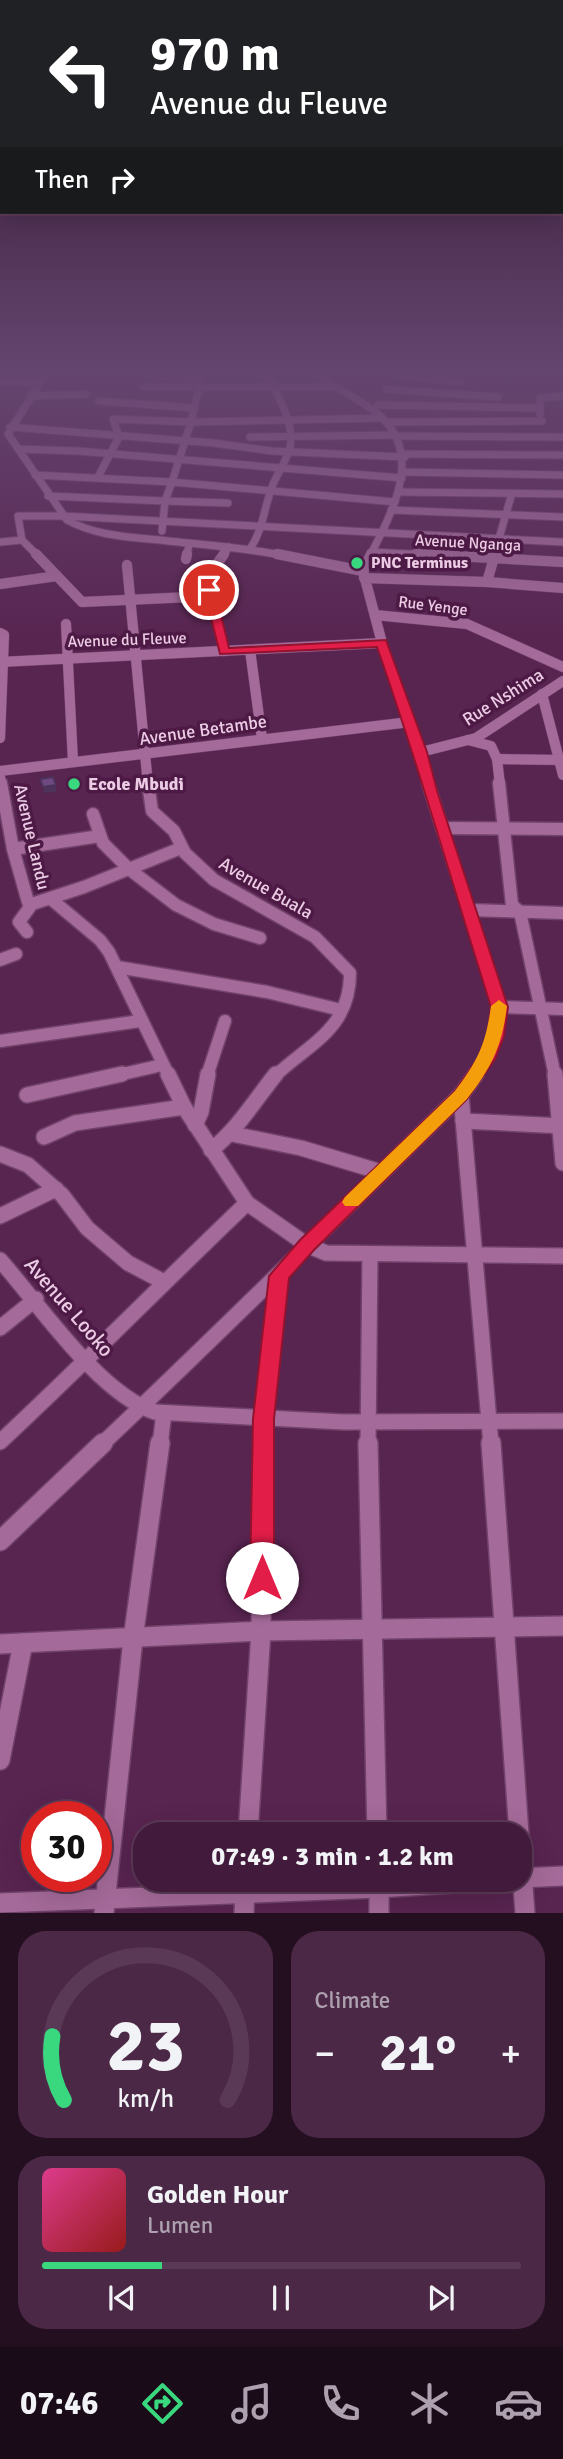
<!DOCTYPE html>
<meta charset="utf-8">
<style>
body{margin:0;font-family:Signika,sans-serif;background:#4c2847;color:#f1f3f6;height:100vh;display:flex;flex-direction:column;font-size:26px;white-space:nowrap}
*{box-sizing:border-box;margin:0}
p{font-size:23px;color:#aea1af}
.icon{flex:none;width:38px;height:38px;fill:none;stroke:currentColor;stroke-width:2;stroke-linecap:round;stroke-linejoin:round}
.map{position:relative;height:1913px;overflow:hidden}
.side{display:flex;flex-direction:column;gap:18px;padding:18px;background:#240f21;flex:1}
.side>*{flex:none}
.hud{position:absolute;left:0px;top:0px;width:564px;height:214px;box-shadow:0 7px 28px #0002,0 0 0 2px #5a3956;background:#202124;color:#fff;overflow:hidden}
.speed{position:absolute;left:21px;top:1801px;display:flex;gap:14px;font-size:35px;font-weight:700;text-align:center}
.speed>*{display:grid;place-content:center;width:91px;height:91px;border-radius:50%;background:#421b3c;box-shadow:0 7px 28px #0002,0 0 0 2px #5a3956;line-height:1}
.speed .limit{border:10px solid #d22;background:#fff;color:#111}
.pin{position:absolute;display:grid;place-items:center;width:60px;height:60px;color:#fff;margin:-30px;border:4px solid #fff;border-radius:50%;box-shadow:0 2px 7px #0007}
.me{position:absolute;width:77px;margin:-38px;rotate:0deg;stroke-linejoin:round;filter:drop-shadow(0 0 5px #0008)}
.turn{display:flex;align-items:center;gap:24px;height:147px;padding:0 35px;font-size:32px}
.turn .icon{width:91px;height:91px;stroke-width:2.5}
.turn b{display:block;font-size:49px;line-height:60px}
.then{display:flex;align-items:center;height:66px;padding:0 35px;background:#0003;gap:14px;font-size:26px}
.big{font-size:52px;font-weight:700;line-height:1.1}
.side .tile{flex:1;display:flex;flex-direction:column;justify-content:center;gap:10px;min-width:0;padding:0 24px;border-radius:28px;background:#4c2847}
.side .dial{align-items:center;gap:0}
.dial svg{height:182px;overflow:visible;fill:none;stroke:#5a3956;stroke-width:7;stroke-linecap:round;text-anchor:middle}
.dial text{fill:#f1f3f6;stroke:none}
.song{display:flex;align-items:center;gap:21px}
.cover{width:84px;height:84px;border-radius:10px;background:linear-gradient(135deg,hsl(330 70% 55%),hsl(0 70% 35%))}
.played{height:7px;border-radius:4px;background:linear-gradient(90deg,#39d87f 25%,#5a3956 25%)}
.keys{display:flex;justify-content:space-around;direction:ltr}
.heat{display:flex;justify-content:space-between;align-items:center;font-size:38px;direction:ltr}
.side .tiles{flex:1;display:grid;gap:18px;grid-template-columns:1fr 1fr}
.tile:last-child{grid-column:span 2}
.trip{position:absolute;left:133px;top:1822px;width:399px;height:70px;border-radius:28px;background:#421b3c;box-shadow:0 7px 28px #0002,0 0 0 2px #5a3956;font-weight:700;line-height:70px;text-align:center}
.tab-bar{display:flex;height:112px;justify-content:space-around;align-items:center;background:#1a0b18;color:#aea1af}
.tab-bar .icon{width:49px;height:49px}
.tab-bar .on{color:#39d87f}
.tab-bar b{font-size:32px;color:#f1f3f6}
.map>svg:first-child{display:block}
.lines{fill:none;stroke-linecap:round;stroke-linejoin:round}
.minor-far4-casing{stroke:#71426a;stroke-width:9}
.minor-far3-casing{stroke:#71426a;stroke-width:11}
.minor-far2-casing{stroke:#71426a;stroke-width:15}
.minor-far1-casing{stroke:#71426a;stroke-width:18}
.minor-casing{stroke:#71426a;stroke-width:22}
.minor-far4{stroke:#a46a99;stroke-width:7}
.minor-far3{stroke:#a46a99;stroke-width:10}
.minor-far2{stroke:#a46a99;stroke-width:12}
.minor-far1{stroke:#a46a99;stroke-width:15}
.minor{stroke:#a46a99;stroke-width:19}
.shaded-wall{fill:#4d325a}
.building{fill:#6e4880;stroke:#4d325a;stroke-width:2}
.route{fill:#e11d48;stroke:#92132f;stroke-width:2}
.slow{fill:#f59e0b}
.poi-dot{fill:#39d87f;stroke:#4d1945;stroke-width:2.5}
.labels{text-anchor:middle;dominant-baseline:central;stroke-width:7;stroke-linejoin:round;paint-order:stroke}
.far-street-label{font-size:16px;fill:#eccbe4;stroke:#4d1945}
.far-poi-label{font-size:16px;font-weight:bold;fill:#eccbe4;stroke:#4d1945;text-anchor:start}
.street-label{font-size:18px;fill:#eccbe4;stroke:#4d1945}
.poi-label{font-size:18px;font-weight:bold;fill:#eccbe4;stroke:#4d1945;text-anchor:start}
.near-street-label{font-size:21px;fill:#eccbe4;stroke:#4d1945}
</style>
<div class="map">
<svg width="563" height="1913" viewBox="0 0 563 1913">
<rect width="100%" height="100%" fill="#582450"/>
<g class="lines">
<defs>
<g id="minor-far4">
<path d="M45,375L8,434L67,520C98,537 133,537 168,541C207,545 247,548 286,556"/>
<path d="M147,375L202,379"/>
<path d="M202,375L191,422L382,418"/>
<path d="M320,375C338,390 360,399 378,414C425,454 392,512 370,556"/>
<path d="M398,375L461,382"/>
<path d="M0,381L40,383"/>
<path d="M143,387H333"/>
<path d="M386,389L498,397"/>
<path d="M30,396L86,394"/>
<path d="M99,401L195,408"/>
<path d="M378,405L539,408"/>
<path d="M540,414V398L563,396"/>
<path d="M387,422L542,421"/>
<path d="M10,427L214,443L272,451L405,457"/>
<path d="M396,436L563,437"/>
<path d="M250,437L395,435"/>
<path d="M18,449L78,451L402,478"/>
<path d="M404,454L563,455"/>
<path d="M403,472L563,475"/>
<path d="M35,475L172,482L191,422L113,419L119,437L98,477"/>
<path d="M399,492L563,494"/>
<path d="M48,496L165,501L162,531"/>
<path d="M228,503L165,501L172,482L395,502"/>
<path d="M391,510L563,517"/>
<path d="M0,542L22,540"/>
<path d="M250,549C263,530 264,508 272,487C277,473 287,461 290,447C295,424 278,394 266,375"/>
<path d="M371,552L449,556"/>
<path d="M38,556L22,540L18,516H63L563,542"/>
<path d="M187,556L189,544"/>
<path d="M223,556L229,547"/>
<path d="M494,556L512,493"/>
</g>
<g id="minor-far3">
<path d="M36,554L82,602L212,596"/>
<path d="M224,554L212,571L209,585L224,651"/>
<path d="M277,554L363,571"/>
<path d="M416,554L563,562"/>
<path d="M186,559L187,554"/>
<path d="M127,565L148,785"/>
<path d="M363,571L371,554"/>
<path d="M363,571L382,643L421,752L429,785"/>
<path d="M364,578L487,582L563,588"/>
<path d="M487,582L495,554"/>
<path d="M0,584L57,576"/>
<path d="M375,615L467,624L563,667"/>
<path d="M66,624L73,762"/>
<path d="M0,633L4,635L0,738"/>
<path d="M250,650L262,739"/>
<path d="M0,662L382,643"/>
<path d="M542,694L563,775"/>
<path d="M468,740L491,746L497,759L500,785"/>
<path d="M421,752L476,738L563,681"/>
<path d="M497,759L563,760"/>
<path d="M0,771L410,722"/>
<path d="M0,777L1,785"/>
</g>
<g id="minor-far2">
<path d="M1,783L13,849L28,902L32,904"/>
<path d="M148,783L152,811L174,831L185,853L214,880L315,937L350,973C350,1029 310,1043 275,1076"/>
<path d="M428,783L499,1007C495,1033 491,1054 475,1076"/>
<path d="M499,783L512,905L520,912L555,1076"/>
<path d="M93,814L103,843L129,869L176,905L214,924L260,938"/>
<path d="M442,828L563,829"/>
<path d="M13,849L100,836"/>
<path d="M51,899L100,940L109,952L169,1076"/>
<path d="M469,910L563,913"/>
<path d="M27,932L19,922L32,904L84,887L181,848"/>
<path d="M0,960L16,954"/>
<path d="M117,967L267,992L341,1010"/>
<path d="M499,1007L563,1009"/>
<path d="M0,1041L140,1021"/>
<path d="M114,1076L162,1065"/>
<path d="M207,1076L225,1021"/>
</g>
<g id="minor-far1">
<path d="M168,1074L184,1107L247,1203L307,1245L326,1253L563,1256"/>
<path d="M555,1074L563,1163"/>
<path d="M27,1095L122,1074"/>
<path d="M461,1095L491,1445"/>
<path d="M463,1121L563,1126"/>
<path d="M195,1125L201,1112L208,1074"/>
<path d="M232,1134L301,1148L381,1172"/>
<path d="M44,1137L75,1123L184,1107"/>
<path d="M211,1150C237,1130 255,1100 276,1074"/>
<path d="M0,1154L28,1165L62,1195L87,1228L128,1263L164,1282"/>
<path d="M0,1216L56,1189"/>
<path d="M0,1260C39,1304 99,1394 155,1412L343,1422L563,1421"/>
<path d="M0,1328L36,1299"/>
<path d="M0,1442C84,1364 164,1282 247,1203"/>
<path d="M101,1445C223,1330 341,1212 461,1095L476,1074"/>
<path d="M160,1445L164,1413"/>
<path d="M263,1445V1419L279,1276"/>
<path d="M368,1445L370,1254"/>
</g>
<g id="minor">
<path d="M368,1443L377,1834"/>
<path d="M491,1443L519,1834"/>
<path d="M0,1541L103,1443"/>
<path d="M0,1644L261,1631L563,1626"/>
<path d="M0,1760L23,1643"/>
<path d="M248,1834L261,1631L263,1443"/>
<path d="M520,1846L525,1913"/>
<path d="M520,1878L563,1876"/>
<path d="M379,1880V1913"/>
<path d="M0,1903L379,1888L497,1880"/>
<path d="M104,1913L133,1639L160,1443"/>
<path d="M244,1913L245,1880"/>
</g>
</defs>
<use href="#minor-far4" class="minor-far4-casing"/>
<use href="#minor-far3" class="minor-far3-casing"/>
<use href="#minor-far2" class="minor-far2-casing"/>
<use href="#minor-far1" class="minor-far1-casing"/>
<use href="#minor" class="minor-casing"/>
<use href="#minor-far4" class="minor-far4"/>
<use href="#minor-far3" class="minor-far3"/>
<use href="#minor-far2" class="minor-far2"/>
<use href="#minor-far1" class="minor-far1"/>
<use href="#minor" class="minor"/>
</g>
<path class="shaded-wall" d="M56,785V792L44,793L43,787Z"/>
<path class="building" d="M53,777L56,785L43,787L40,779Z"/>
<linearGradient id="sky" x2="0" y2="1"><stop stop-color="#30142c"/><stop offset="0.58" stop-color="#64456f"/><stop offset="1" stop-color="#64456f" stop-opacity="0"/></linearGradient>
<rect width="563" height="643" fill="url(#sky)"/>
<path class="route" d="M209,587L215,590L229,648L386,640L427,752L438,794L508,1007L504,1036L495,1059L467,1099L314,1250L289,1278L274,1419V1578L270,1586L262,1589L253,1586L250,1578L253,1419L269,1276L300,1240L455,1091L478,1058L487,1036L491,1007C453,887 419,766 377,647L220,654L204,590Z"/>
<path class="slow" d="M499,1000L507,1006C502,1046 492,1067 467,1099L358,1206H345L342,1202L345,1197L455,1091C478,1061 486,1043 491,1006Z"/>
<g class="poi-dot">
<circle cx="357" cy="563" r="7"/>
<circle cx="74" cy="784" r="7"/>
</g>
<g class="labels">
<g class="far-street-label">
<text transform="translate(468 543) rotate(3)">Avenue Nganga</text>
<text transform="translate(433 606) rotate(7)">Rue Yenge</text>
<text transform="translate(127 640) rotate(-2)">Avenue du Fleuve</text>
</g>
<g class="far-poi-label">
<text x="371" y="563">PNC Terminus</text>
</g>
<g class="street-label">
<text transform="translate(503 697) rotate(-32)">Rue Nshima</text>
<text transform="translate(203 730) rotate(-8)">Avenue Betambe</text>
<text transform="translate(32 837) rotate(77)">Avenue Landu</text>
<text transform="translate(266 888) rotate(30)">Avenue Buala</text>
</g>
<g class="poi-label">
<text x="88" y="784">Ecole Mbudi</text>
</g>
<g class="near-street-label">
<text transform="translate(69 1307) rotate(49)">Avenue Looko</text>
</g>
</g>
</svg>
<div class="speed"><div class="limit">30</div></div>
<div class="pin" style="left:209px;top:590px;background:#d93025"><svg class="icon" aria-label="arrive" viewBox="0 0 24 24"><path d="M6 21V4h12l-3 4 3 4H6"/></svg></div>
<svg class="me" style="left:262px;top:1578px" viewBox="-20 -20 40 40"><circle r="19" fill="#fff"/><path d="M0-13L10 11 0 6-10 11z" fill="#e11d48"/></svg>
<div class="trip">07:49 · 3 min · 1.2 km</div>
<div class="hud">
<div class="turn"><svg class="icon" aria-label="left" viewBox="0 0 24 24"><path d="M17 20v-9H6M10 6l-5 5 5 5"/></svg><div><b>970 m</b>Avenue du Fleuve</div></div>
<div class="then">Then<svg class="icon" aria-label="right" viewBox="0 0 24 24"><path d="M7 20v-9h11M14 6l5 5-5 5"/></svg></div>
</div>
</div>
<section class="side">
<div class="tiles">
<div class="tile dial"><svg viewBox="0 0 100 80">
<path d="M14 69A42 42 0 1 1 86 69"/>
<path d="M14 69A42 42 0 0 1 9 41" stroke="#39d87f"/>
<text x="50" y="56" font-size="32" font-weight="700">23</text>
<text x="50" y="72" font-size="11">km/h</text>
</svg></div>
<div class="tile"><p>Climate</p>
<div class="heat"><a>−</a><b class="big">21°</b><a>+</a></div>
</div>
<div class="tile">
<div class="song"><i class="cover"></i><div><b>Golden Hour</b><p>Lumen</p></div></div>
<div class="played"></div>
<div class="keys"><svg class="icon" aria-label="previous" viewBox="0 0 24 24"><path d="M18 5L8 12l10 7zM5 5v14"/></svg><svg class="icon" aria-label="pause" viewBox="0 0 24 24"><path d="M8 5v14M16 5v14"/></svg><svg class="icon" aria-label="next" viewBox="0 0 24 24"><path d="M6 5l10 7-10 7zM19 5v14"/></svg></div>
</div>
</div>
</section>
<nav class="tab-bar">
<b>07:46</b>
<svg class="icon on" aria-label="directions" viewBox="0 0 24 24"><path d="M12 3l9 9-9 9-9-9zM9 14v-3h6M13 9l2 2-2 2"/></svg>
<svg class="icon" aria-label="music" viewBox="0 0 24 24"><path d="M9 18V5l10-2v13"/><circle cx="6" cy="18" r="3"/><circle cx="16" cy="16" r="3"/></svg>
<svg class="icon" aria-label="phone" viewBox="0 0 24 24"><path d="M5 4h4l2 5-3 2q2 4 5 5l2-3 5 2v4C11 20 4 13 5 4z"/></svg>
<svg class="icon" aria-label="climate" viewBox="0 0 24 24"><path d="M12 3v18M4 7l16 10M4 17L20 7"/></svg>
<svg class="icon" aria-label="car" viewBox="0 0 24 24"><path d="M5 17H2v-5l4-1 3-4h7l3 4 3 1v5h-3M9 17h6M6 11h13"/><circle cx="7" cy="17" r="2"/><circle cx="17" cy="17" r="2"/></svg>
</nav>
